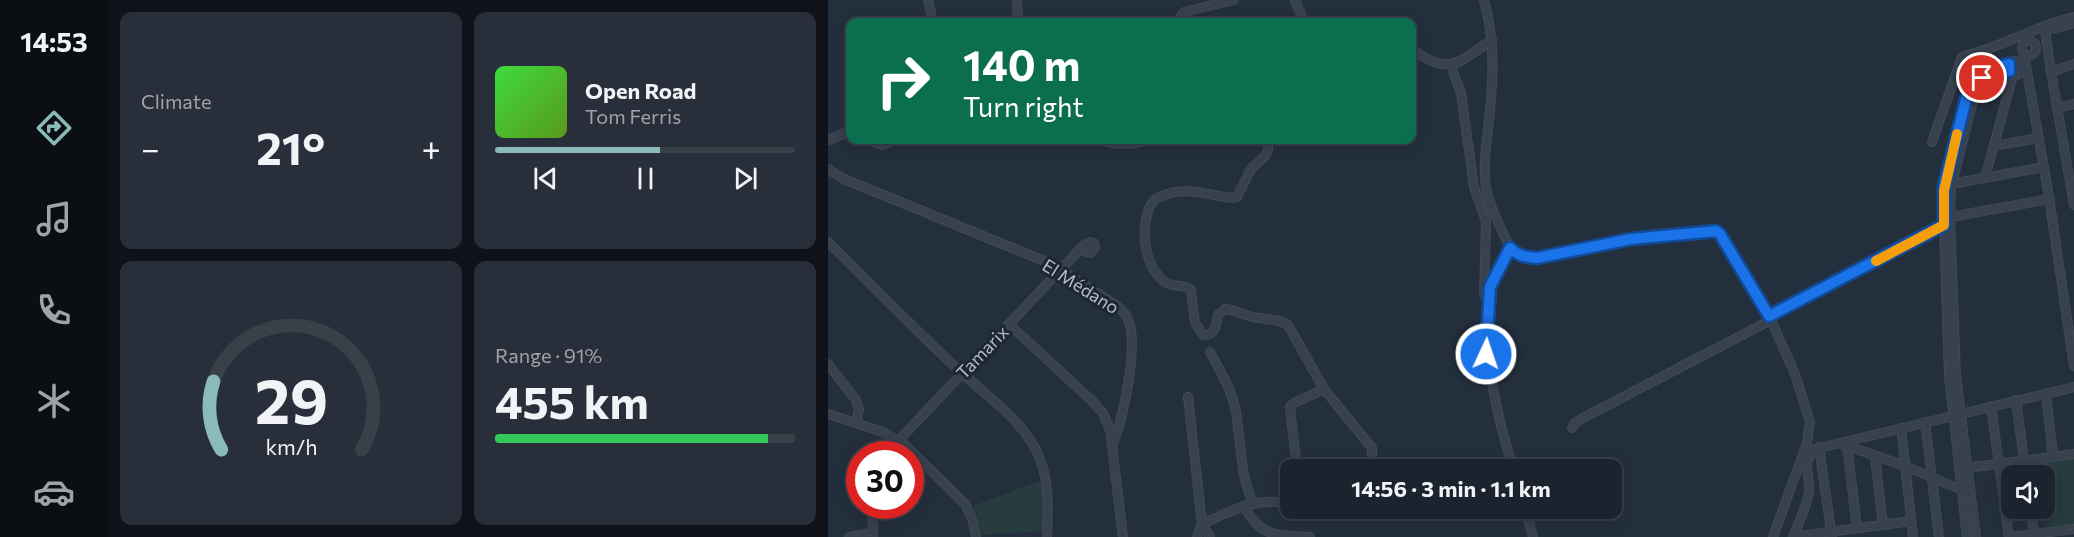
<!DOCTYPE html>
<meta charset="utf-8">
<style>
body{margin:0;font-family:Commissioner,sans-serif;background:#282f3a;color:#f1f3f6;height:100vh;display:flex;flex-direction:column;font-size:22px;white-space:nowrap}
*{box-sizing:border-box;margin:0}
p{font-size:20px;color:#a0a4aa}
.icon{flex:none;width:33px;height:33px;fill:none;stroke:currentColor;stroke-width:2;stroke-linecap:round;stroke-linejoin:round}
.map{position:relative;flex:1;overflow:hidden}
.drawer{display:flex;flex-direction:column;gap:12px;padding:12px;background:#0f1319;width:720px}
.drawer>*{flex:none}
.hud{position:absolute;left:18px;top:18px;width:570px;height:126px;border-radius:12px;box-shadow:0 3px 15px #0003,0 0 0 2px #39404a;background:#0b6e4f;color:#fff;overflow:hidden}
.buttons{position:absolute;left:1173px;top:465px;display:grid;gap:12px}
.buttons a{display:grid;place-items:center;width:54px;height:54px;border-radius:12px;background:#1b232e;box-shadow:0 3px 15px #0003,0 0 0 2px #39404a;font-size:30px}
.speed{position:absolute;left:18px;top:441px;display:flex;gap:12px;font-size:30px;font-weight:700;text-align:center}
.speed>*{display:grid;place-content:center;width:78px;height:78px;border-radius:50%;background:#1b232e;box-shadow:0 3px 15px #0003,0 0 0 2px #39404a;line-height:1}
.speed .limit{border:9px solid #d22;background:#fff;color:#111}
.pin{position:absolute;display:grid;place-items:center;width:51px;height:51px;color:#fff;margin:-26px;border:3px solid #fff;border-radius:50%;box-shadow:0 2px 6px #0007}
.me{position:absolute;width:66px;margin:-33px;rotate:3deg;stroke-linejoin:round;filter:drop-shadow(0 0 4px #0008)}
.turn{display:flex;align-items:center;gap:21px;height:126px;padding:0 18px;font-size:27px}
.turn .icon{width:78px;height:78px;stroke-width:2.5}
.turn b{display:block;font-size:42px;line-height:51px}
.big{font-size:45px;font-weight:700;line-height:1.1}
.drawer .tile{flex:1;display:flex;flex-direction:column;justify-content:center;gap:9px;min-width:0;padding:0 21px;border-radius:12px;background:#282f3a}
.drawer .dial{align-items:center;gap:0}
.dial svg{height:156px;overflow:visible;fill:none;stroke:#39404a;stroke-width:7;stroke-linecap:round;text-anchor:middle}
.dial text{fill:#f1f3f6;stroke:none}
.song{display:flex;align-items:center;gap:18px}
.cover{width:72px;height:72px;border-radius:9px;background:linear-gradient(135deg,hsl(120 70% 55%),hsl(90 70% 35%))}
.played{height:6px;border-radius:3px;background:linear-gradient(90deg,#8bbbb9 55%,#39404a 55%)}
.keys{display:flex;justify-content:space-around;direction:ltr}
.heat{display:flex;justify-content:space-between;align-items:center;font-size:33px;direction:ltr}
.charge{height:9px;border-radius:4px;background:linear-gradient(90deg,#34c759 91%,#39404a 0)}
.drawer .tiles{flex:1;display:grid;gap:12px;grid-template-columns:repeat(2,1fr)}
.trip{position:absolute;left:452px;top:459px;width:342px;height:60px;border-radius:12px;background:#1b232e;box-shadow:0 3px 15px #0003,0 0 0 2px #39404a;font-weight:700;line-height:60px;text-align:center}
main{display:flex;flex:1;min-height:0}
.tabs{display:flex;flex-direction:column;width:108px;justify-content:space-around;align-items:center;background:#0b0e12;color:#a0a4aa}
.tabs .icon{width:42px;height:42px}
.tabs .on{color:#8bbbb9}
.tabs b{font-size:27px;color:#f1f3f6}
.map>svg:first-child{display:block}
.green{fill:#263c3f}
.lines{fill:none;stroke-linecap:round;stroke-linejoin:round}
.minor-casing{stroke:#414a57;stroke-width:10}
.minor{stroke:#38414e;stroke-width:8}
.route-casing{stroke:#114b97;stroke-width:15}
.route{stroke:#1a73e8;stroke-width:10}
.slow{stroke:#f59e0b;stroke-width:10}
.labels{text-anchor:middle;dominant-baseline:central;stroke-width:6;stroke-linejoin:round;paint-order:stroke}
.street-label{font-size:18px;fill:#b4bcc9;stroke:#1d2633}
</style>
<main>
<nav class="tabs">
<b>14:53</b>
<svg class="icon on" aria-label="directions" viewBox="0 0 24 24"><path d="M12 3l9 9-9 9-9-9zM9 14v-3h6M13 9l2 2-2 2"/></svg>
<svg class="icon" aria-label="music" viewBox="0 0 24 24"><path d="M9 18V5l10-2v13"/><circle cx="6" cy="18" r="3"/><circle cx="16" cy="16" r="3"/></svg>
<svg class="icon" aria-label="phone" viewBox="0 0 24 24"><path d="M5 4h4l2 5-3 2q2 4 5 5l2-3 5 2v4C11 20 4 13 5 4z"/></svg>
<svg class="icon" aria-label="climate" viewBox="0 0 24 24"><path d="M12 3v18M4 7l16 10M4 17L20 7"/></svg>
<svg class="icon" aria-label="car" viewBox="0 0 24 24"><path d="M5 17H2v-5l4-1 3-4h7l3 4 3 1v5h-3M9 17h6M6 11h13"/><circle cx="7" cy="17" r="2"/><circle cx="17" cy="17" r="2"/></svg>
</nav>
<section class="drawer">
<div class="tiles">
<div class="tile"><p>Climate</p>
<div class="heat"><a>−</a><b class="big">21°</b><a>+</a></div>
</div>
<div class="tile">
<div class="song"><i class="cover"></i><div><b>Open Road</b><p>Tom Ferris</p></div></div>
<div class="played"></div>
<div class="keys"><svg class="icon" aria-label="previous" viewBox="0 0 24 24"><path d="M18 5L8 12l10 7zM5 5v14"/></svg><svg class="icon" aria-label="pause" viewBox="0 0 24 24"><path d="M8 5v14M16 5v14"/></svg><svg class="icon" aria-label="next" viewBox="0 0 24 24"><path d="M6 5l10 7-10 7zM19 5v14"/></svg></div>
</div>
<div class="tile dial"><svg viewBox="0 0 100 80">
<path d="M14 69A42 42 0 1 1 86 69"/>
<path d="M14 69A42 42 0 0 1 10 34" stroke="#8bbbb9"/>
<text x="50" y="56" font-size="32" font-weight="700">29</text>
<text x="50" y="72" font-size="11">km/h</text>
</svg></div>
<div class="tile"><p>Range · 91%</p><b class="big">455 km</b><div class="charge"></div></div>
</div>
</section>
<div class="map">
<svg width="1246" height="537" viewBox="0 0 1246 537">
<rect width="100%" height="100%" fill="#242f3e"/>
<g class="green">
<path d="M1246,457V524L1220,528L1216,502V476L1213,475L1211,461Z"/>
<path d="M214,480L216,496L215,531L153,535L151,520L145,506Z"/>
</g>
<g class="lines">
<defs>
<g id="minor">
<path d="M100,0L105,22"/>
<path d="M189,0L190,22"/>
<path d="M467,0L476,22"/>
<path d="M656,0C666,37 666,72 662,110C660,136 653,166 659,192C663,211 674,230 682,248L662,287L658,354L672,422L685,470"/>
<path d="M352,22L353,16L356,12L406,0"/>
<path d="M1246,23L1217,31L1223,72L1246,205"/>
<circle cx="1201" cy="48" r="7"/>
<path d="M584,49C621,77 629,63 664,40"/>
<path d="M1197,60L1221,197L1246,366"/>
<circle cx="1187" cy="68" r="7"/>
<path d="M624,64L625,72L633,93L646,187L658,221L656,295"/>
<path d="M1223,72L1246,64"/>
<path d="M1229,108L1246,104"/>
<path d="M0,140L22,131"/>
<path d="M39,140L55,145L66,140"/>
<path d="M272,140C291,146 304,144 323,140"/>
<path d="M440,140V150L437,156L423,169L409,197C403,199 398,197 391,196C368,191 347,187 326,200C310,221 315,267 337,282C345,288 355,283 363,290L367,322L375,335C388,335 388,326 390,315L397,309L404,310L424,317L452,321L460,325L496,389L544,448V461L542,470"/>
<path d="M1104,142L1134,57L1165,47L1224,23L1246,17"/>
<path d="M1166,146L1211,138"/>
<path d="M0,169L16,179L226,265L289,306C296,311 300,317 302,325C309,352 295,420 284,446"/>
<path d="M1157,178L1185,75"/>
<path d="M1123,184L1216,167"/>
<path d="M1122,217L1222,199"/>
<path d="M0,242C45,286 88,331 134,373C160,397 193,419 209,452C222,480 220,507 219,537"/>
<path d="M682,248C690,256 697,257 709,258L803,239L888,231L892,234L943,320"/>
<path d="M941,316L1116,225"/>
<path d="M181,324L263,400L275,413L282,430L295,537"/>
<path d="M382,352C392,371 404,390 408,412C412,436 413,484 426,503"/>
<path d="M0,364L28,400L31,409L28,423"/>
<path d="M1218,393L1225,457"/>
<path d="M360,397L374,524L369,537"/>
<path d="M1188,400L1198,476"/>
<path d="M1163,406L1181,537"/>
<path d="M0,414L55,432L77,445L137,504L145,521L148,537"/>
<path d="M1097,422L1111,537"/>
<path d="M744,428L747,423L753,419L943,320L967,374L982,422L979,443L945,537"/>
<path d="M1073,428L1085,537"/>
<path d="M1011,443L1077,466L1134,490"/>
<path d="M1019,446L1029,528"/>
<path d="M991,447L1004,537"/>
<path d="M59,454L71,440L255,246L262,242L266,243L267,247L262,253L251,250"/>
<path d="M1047,456L1055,525"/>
<path d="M1139,468L1246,454"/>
<path d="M476,470L468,459L462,407L466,403L496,389"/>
<path d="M44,506L45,537"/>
<path d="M416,506C433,537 446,535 482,537"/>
<path d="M506,508L518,510L526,508"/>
<path d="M697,508L705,537"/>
<path d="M1202,508L1206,534"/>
<path d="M21,537L44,533"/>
<path d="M382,537L374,524C408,509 424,498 462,503"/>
<path d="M965,537C971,523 979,506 981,491C983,475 972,465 987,449L1246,387"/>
<path d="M965,537L1083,521"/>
<path d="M1139,537L1121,375L1115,195L1143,79L1148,72L1181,64"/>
<path d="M1148,537L1128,376L1122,217L1123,187L1149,85L1154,79L1181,71"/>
<path d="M1184,537L1246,529"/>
</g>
</defs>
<use href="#minor" class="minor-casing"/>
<use href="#minor" class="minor"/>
</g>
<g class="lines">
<defs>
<path id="route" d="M658,354L662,287L682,248C690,256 697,257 709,258L803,239L888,231L892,234L941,316L1116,225V187L1143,79L1148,72L1181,64V71L1154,78"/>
</defs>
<use href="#route" class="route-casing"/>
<use href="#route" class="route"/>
<path class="slow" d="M1048,261L1116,225V191L1129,134"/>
</g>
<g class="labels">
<g class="street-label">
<text transform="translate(253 286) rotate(32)">El Médano</text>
<text transform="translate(154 352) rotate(-46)">Tamarix</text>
</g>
</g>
</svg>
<div class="buttons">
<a><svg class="icon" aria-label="sound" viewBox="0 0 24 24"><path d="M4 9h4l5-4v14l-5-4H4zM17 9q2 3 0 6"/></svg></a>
</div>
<div class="speed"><div class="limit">30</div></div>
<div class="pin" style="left:1154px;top:78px;background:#d93025"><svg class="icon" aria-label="arrive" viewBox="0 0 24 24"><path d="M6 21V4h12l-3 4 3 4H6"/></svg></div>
<svg class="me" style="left:658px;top:354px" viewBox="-20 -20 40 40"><circle r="17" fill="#1a73e8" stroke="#fff" stroke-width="3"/><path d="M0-11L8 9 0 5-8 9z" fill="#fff"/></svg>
<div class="trip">14:56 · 3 min · 1.1 km</div>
<div class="hud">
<div class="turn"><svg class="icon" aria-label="right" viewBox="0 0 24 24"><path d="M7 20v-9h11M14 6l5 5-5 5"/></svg><div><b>140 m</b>Turn right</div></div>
</div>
</div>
</main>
